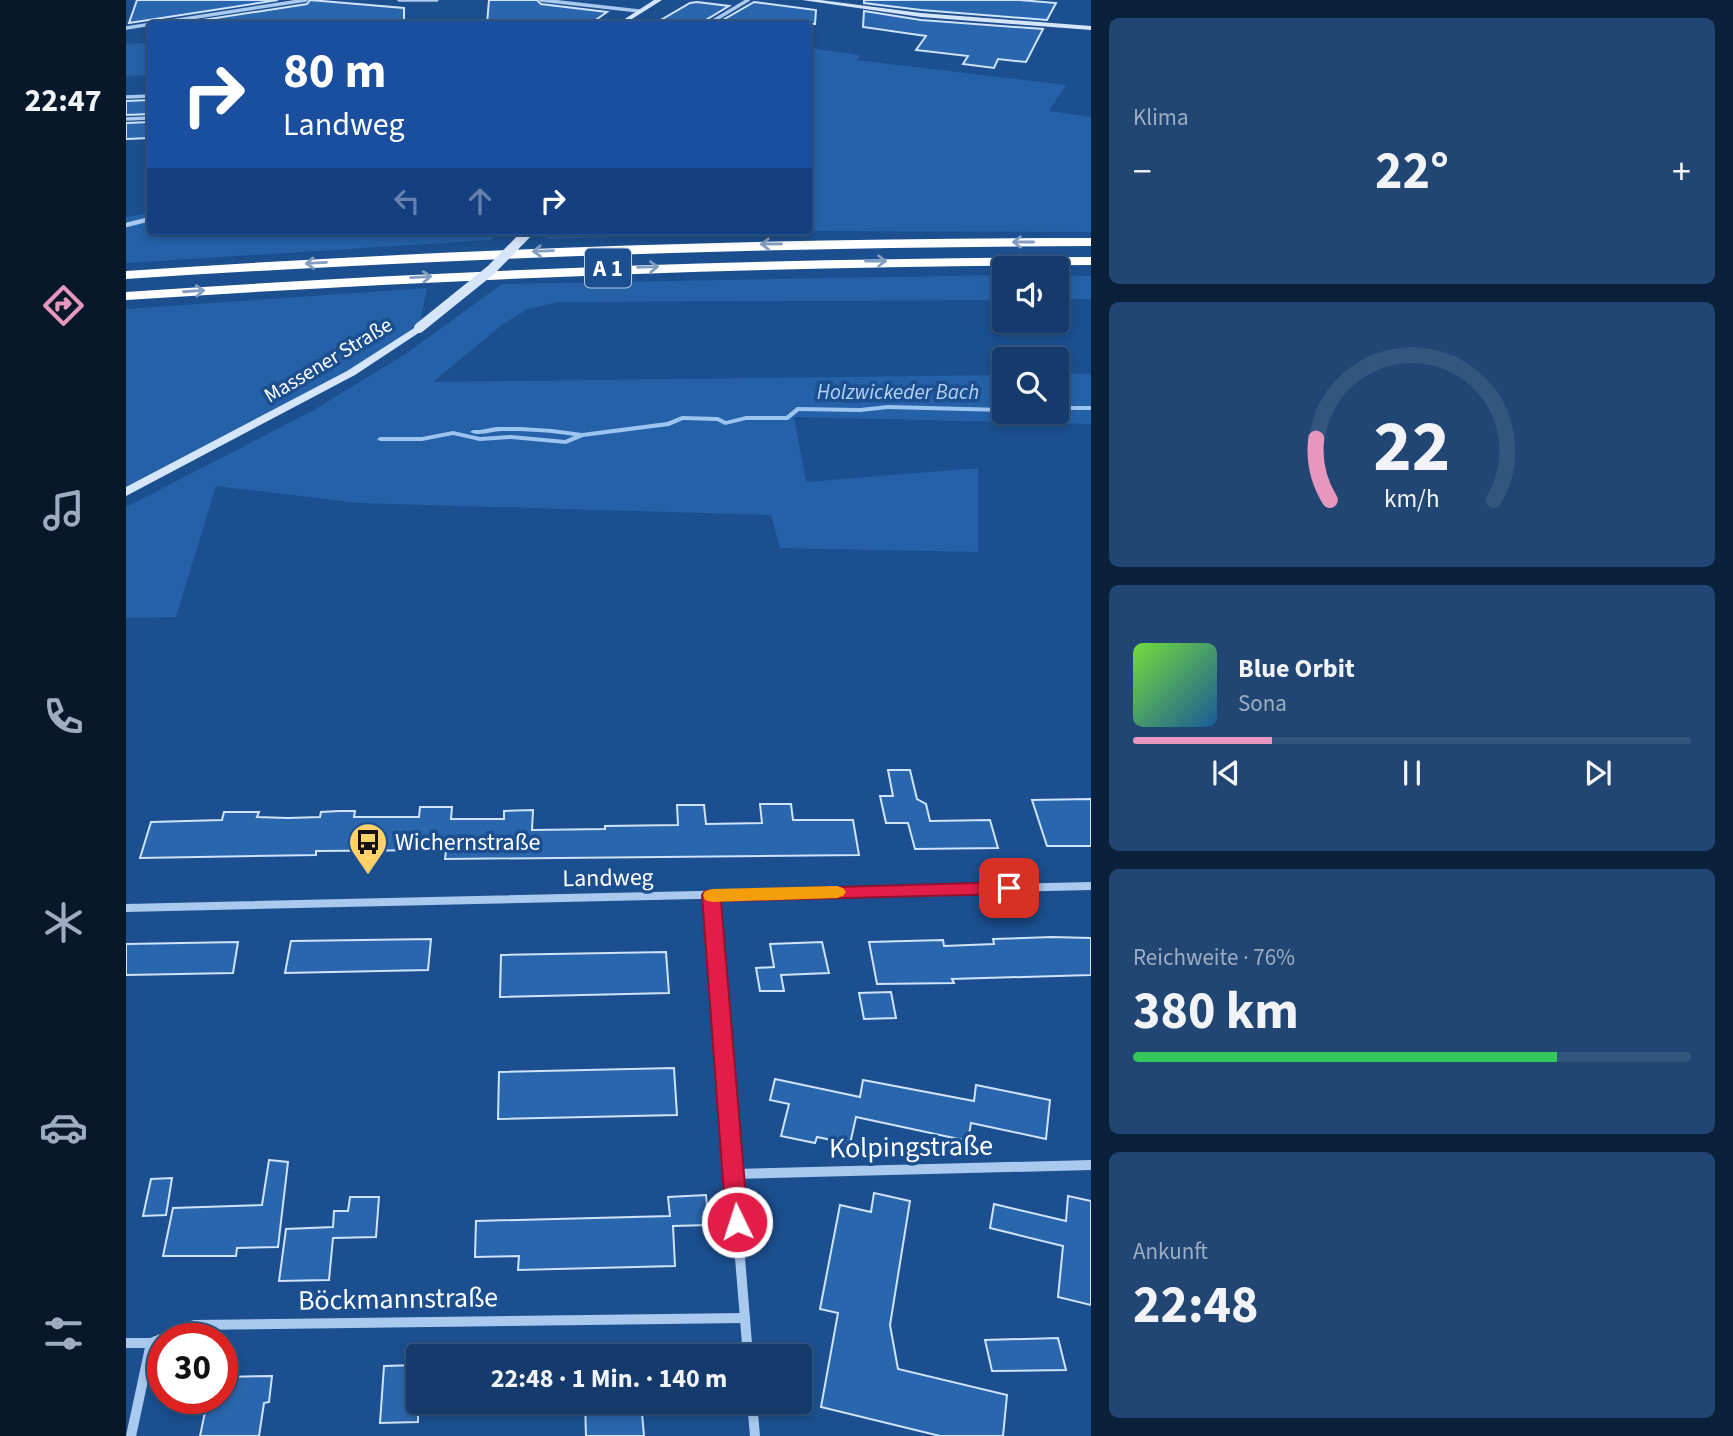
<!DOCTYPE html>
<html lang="de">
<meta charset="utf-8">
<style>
body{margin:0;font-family:"Source Sans 3",sans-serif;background:#214673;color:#f1f3f6;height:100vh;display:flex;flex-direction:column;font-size:26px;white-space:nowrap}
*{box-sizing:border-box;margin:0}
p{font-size:23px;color:#9dadc1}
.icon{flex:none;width:38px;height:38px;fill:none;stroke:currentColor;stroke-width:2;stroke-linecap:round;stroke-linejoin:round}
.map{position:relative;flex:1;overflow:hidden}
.sheet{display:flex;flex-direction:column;gap:18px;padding:18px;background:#0b203b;width:642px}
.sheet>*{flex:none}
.banner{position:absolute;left:21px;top:21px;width:665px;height:214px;border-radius:7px;box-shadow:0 4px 10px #0003,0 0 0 2px #33557e;background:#1a4fa0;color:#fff;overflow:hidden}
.controls{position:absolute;left:866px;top:256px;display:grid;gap:14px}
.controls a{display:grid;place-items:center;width:77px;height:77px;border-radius:7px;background:#143b6b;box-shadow:0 4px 10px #0003,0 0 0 2px #33557e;font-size:35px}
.speed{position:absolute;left:21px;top:1323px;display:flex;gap:14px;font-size:35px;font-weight:700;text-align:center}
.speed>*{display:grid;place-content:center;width:91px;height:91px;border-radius:50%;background:#143b6b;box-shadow:0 4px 10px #0003,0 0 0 2px #33557e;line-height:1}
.speed .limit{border:10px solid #d22;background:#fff;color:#111}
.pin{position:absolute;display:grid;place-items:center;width:60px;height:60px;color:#fff;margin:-30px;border-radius:14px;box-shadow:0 4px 10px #0006}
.me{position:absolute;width:77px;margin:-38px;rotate:356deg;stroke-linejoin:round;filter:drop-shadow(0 0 5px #0008)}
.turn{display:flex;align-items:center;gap:24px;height:147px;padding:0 21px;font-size:32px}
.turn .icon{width:91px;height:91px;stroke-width:2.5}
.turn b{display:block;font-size:49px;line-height:60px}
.lanes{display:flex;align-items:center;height:66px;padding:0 21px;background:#0003;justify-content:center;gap:35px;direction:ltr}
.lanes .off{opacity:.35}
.big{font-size:52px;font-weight:700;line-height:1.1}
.sheet .widget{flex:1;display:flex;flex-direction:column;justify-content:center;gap:10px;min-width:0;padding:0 24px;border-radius:10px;background:#214673}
.sheet .dial{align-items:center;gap:0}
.dial svg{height:182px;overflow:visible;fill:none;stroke:#33557e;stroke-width:7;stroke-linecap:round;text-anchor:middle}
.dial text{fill:#f1f3f6;stroke:none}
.song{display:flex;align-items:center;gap:21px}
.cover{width:84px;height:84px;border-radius:10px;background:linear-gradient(135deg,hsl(100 70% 55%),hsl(210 70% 35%))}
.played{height:7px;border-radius:4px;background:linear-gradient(90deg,#e797bd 25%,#33557e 25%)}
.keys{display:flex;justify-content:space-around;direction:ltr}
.heat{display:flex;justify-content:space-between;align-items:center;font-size:38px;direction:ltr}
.charge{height:10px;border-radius:5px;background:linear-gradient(90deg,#34c759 76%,#33557e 0)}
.trip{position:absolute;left:280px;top:1344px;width:406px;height:70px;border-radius:7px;background:#143b6b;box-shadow:0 4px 10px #0003,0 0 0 2px #33557e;font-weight:700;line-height:70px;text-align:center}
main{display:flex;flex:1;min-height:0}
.tabs{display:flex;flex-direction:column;width:126px;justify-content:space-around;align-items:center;background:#08182b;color:#9dadc1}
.tabs .icon{width:49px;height:49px}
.tabs .selected{color:#e797bd}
.tabs b{font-size:32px;color:#f1f3f6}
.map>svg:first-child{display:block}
.green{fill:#2461a8}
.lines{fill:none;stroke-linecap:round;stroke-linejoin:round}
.stream{fill:#9cc4f0;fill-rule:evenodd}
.building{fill:#2a66ad;stroke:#cfe3fa;stroke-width:2}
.street-far3{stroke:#a9c9ee;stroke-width:3.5}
.street-far2{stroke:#a9c9ee;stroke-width:4.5}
.street-far1{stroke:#a9c9ee;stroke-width:8}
.street{stroke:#a9c9ee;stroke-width:10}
.secondary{fill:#d6e6fa;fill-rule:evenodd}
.highway{fill:#fff;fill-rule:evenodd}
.secondary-bridge{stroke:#d6e6fa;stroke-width:10}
.oneway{stroke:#829ec1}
.route{fill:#e11d48;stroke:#92132f;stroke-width:2}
.slow{fill:#f59e0b}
.labels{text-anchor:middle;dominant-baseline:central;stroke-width:7;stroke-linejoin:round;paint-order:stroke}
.far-street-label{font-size:21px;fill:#fff;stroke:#1b4f8f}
.far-water-label{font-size:21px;font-style:italic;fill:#b5d3f5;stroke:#1b4f8f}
.shield{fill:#1b4f8f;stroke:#bbcadd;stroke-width:2}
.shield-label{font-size:23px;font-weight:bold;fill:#fff}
.poi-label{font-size:24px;fill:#fff;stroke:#1b4f8f;text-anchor:start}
.street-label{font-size:24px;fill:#fff;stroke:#1b4f8f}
.near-street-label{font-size:28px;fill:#fff;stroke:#1b4f8f}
</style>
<main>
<nav class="tabs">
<b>22:47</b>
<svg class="icon selected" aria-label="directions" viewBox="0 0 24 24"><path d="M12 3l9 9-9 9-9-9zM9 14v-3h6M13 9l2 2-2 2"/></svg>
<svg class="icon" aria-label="music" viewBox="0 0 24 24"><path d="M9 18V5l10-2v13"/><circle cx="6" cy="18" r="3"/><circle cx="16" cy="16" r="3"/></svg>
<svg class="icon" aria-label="phone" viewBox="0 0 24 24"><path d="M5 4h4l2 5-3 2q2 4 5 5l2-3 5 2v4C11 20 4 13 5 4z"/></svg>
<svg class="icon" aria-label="climate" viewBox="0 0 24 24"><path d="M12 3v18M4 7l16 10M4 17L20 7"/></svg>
<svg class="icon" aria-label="car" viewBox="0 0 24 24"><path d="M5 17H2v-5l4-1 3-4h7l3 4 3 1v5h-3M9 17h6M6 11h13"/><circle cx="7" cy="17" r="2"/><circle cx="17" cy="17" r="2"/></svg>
<svg class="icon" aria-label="filters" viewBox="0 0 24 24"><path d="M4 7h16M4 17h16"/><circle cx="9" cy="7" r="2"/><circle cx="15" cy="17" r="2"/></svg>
</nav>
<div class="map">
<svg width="965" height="1436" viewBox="0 0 965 1436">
<rect width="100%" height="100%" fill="#1b4f8f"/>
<g class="green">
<path d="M24,43V75L0,76V44Z"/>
<path d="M683,48L735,55L730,60L940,85L923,111L965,117V232L683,231L420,239L426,231H682Z"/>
<path d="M24,213V231H374L365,240L0,263V217Z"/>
<path d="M878,275V300L433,302L402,309L377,324L307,382L878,375V411H931V374H965V424L668,417L680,482L852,468V552L654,548L645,515L233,503L90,486L50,617L0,618V507L188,410L281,353L376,284Z"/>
<path d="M931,275L965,276V299H931Z"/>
<path d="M301,288L293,328L225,373L0,492V309Z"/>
</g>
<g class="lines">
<g class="stream">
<path d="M762,405L878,408V411H881L878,412L762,409L734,412L673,411L662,420H620L599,425L591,421L557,420L543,426L457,437L440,444L385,439L354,441L327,435L296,441H254L251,439L254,437H296L327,431L354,437L385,435L439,440L448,436C425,432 400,431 376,431C365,431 354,437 344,432L347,430H354L370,427H394L426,429L456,433L541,422L556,416L592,417L600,421L620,416H660L671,407L734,408Z"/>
<rect x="931" y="406" width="34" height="4"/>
</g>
</g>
<g class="building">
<path d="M11,0H152L3,23Z"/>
<path d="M184,0L278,8V24H51L181,4Z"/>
<path d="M363,0H411L415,4L481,12L464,24H361Z"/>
<path d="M738,0H893L930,3L921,20L795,10L738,3Z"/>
<path d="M571,2L603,6L580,20L578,24H528L564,3Z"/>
<path d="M628,2L690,10L689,24H590Z"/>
<path d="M738,11L795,20L917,29L900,62L872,59L868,68L837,64L842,56L790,50L800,36L737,27Z"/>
<path d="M24,100V114L0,115V101Z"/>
<path d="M24,122V138L0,139V123Z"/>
<path d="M762,770H784L791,799L800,804L804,821L864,820L872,848L789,849L782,823H760L754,796H767Z"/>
<path d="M965,799V846H921L906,800Z"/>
<path d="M634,804H665L667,820H727L733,855L319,859L320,850L190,851V855L14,858L25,822L96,820L98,812H133L131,817L162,818L194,817L195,812L213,811H229L228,817H293L294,807H326L325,819H378V811L407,810L406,830L479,829V826L552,825L551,805H578L580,824L636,823Z"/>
<path d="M926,937L965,938V975L826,979L828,983L751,984L743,942L817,940L818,946L868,944L867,939Z"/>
<path d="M305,939L302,970L159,973L165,941Z"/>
<path d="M112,942L107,973L0,975V944Z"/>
<path d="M696,942L703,973L655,975L658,991H634L630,968L648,967L644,944Z"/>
<path d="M540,952L543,993L374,997L375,955Z"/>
<path d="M765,992L770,1018L738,1019L733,993Z"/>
<path d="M548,1068L551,1115L372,1119L373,1072Z"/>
<path d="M649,1079L734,1097L737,1080L848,1101L850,1085L924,1100L920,1139L845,1123L842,1141L730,1117L724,1144L691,1137L689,1143L655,1136L663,1104L644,1100Z"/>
<path d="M143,1160L162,1162L152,1247L111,1248L110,1256H37L47,1208L136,1205Z"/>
<path d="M46,1178L40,1215L17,1216L25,1179Z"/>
<path d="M748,1193L784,1201L764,1325L772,1369L881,1395L877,1436H814L695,1407L712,1313L694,1309L714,1205L745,1212Z"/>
<path d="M580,1195L583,1225L547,1226L549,1266L392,1270L393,1256L349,1257L350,1221L544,1216L542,1197Z"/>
<path d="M942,1196L965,1201V1305L932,1297L937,1246L864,1228L868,1204L940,1221Z"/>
<path d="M224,1197H253L250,1237L207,1238L203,1280L153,1281L160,1229L207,1227L208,1211H222Z"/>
<path d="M932,1338L940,1370L866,1371L859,1340Z"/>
<path d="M292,1365V1422L254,1423L258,1366Z"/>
<path d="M146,1376L143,1402L138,1403L133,1436H74L82,1398H96V1377Z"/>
<path d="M459,1402H515L518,1436H460Z"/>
</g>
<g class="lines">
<g class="street-far3">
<path d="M273,0H311"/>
<path d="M415,0L513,11"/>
<path d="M582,24L622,0"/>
<path d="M0,28L180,0"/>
<path d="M0,97L24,96"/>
<path d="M0,119L24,118"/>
</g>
<path class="street-far2" d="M0,225L24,219"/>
<g class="street-far1">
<path d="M585,895L594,1001"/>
<path d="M0,908L965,886"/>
</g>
<g class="street">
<path d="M593,1000L622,1356"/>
<path d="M607,1174L965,1165"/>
<path d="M0,1343H25"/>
<path d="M626,1402L629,1436"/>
<path d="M5,1436L25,1343L68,1325L618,1318"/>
</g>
<g class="secondary">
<path d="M528,0H536L498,24H491Z"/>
<path d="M676,0H694L795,13L965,26V30L795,17Z"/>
<path d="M293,325L297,326V330L229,375L0,496V487L221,371Z"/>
</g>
<g class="highway">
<path d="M965,238V246C643,247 321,258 0,279V271C321,249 643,238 965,238Z"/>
<path d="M965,257V265C643,266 321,279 0,300V292C321,270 643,258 965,257Z"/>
</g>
<path class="secondary-bridge" d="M293,328L365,270L403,231"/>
</g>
<defs><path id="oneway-shaft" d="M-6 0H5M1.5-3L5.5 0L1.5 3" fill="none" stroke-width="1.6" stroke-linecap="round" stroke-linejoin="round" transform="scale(1.75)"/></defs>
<g class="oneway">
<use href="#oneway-shaft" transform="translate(897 242) rotate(-180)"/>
<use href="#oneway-shaft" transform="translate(645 244) rotate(179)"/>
<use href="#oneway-shaft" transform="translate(417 251) rotate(178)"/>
<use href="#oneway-shaft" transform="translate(750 261)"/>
<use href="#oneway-shaft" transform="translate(190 263) rotate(177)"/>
<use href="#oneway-shaft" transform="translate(522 267) rotate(-2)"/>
<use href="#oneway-shaft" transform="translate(295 277) rotate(-3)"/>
<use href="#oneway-shaft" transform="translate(68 291) rotate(-4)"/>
</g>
<path class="route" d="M883,882L890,883L892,888L890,892L883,894L595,901L622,1222L618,1229L611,1231L603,1229L600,1222L576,895L579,891Z"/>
<path class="slow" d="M711,886L717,888L720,892L717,896L711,898L586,902L579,900L577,895L579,891L586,889Z"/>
<defs>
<symbol id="bus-pin" viewBox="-11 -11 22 30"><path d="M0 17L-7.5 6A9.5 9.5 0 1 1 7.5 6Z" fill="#ffd166" stroke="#1b4f8f"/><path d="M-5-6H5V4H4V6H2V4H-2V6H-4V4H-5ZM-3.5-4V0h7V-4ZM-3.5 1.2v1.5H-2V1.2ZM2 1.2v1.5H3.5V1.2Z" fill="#111"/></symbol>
</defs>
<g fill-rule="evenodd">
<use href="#bus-pin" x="220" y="820" width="44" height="60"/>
</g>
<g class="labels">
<g class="far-street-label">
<text transform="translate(202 360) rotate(-31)">Massener Straße</text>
</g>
<g class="far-water-label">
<text x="772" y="392">Holzwickeder Bach</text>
</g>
<rect class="shield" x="459" y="248.5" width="46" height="39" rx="5"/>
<g class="shield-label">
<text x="482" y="268">A 1</text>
</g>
<g class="poi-label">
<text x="269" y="842">Wichernstraße</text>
</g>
<g class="street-label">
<text transform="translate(482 878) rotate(-1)">Landweg</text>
</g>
<g class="near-street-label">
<text transform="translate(785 1147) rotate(-1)">Kolpingstraße</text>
<text transform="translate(272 1299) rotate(-1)">Böckmannstraße</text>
</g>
</g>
</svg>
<div class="controls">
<a><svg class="icon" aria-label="sound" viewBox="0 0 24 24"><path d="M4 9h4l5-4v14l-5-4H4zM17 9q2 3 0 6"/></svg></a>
<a><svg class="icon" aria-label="search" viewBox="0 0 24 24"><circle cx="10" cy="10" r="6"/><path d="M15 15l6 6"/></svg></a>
</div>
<div class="speed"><div class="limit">30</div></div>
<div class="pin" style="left:883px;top:888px;background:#d93025"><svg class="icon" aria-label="arrive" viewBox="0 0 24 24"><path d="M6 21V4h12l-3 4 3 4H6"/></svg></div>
<svg class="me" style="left:611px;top:1222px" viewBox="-20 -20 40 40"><circle r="17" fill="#e11d48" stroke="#fff" stroke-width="3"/><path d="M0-11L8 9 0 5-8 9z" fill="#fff"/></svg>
<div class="trip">22:48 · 1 Min. · 140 m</div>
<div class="banner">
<div class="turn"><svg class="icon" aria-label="right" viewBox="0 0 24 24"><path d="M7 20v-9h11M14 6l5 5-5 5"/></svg><div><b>80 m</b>Landweg</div></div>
<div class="lanes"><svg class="icon off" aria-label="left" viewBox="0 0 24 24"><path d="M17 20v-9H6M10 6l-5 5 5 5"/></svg><svg class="icon off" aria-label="ahead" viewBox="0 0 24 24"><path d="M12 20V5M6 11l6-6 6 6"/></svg><svg class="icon" aria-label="right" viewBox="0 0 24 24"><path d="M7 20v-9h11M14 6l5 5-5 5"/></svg></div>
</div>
</div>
<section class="sheet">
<div class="widget"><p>Klima</p>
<div class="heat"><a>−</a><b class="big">22°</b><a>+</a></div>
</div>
<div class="widget dial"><svg viewBox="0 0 100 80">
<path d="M14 69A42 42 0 1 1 86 69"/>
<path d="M14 69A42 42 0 0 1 8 42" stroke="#e797bd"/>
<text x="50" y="56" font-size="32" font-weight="700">22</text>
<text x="50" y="72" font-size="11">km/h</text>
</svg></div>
<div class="widget">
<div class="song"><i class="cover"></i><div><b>Blue Orbit</b><p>Sona</p></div></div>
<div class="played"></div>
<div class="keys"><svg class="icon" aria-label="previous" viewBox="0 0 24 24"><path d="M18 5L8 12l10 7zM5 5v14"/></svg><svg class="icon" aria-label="pause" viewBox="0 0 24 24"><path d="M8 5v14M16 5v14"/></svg><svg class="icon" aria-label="next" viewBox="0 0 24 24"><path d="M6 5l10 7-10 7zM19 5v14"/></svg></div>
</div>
<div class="widget"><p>Reichweite · 76%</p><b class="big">380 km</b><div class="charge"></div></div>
<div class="widget"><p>Ankunft</p><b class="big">22:48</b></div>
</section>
</main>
